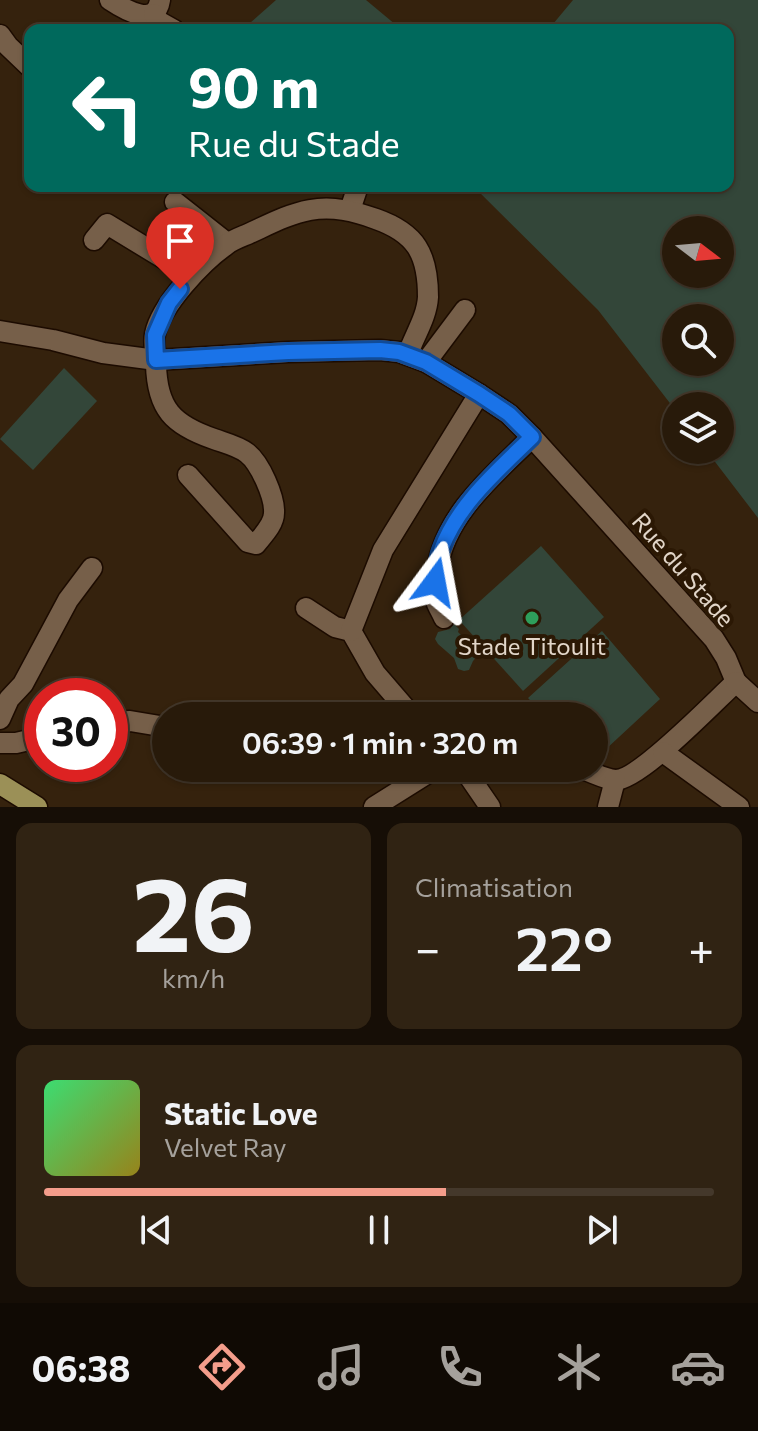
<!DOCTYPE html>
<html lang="fr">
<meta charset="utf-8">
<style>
body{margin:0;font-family:Commissioner,sans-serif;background:#302313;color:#f1f3f6;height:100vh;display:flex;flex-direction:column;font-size:30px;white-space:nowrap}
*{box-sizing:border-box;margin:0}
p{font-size:26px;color:#a5a19c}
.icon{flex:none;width:44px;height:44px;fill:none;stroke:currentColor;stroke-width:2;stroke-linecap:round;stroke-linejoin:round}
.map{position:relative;height:807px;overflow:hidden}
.drawer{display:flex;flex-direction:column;gap:16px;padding:16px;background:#160e06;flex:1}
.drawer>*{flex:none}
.hud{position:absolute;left:24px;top:24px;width:710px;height:168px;border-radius:16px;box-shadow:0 2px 6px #0004,0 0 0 2px #44382b;background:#00695c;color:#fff;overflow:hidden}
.needle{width:52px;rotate:106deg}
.tools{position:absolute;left:662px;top:216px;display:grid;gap:16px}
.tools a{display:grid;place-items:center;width:72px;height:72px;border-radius:50%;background:#281a0a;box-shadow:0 2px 6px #0004,0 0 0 2px #44382b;font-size:40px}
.speed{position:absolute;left:24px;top:678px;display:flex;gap:16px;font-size:40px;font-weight:700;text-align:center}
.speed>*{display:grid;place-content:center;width:104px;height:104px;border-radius:50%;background:#281a0a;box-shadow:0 2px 6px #0004,0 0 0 2px #44382b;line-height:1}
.speed .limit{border:12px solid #d22;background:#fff;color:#111}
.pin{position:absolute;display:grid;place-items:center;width:68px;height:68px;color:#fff;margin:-82px -34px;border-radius:50% 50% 50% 0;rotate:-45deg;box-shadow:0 0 8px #0007}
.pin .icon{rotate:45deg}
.me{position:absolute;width:88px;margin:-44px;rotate:13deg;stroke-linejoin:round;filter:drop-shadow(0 0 6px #0008)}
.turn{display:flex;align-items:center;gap:28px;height:168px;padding:0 32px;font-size:36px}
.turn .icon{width:104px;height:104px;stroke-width:2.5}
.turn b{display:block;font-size:56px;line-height:68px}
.big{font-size:60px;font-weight:600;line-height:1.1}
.drawer .widget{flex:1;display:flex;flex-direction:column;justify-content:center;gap:12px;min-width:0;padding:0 28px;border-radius:16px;background:#302313}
.drawer .dial{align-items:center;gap:0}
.dial b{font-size:104px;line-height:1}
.song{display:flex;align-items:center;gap:24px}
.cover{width:96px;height:96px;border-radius:12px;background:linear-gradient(135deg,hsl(140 70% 55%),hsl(50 70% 35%))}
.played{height:8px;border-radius:4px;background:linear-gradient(90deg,#f49d8b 60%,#44382b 60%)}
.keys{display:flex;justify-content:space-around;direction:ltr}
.heat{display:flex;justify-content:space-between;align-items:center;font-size:44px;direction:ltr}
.drawer .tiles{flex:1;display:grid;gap:16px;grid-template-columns:1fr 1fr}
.widget:last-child{grid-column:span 2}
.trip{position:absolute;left:152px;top:702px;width:456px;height:80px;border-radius:40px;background:#281a0a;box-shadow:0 2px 6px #0004,0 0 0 2px #44382b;font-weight:600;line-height:80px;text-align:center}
.dock{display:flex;height:128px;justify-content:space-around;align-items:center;background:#100a04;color:#a5a19c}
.dock .icon{width:56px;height:56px}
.dock .selected{color:#f49d8b}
.dock b{font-size:36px;color:#f1f3f6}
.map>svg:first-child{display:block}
.green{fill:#334639;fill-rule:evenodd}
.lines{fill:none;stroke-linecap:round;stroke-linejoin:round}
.minor-casing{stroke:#1c0b00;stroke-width:23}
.major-casing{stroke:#1c0b00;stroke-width:23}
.minor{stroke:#765f49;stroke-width:20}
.major{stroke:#9b9057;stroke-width:20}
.route-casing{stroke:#114b97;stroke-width:20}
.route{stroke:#1a73e8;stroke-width:14}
.leisure-dot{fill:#2e9e5b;stroke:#2b1804;stroke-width:3}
.labels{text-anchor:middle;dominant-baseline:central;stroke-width:8;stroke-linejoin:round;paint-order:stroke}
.street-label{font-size:24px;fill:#e2d6c9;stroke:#2b1804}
.poi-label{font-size:24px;fill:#e2d6c9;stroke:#2b1804}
</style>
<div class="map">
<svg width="758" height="807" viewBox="0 0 758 807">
<rect width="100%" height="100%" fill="#35220d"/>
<g class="green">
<path d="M276,0H366L402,30H242Z"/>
<path d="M573,0H758V518L706,450H720V406H676V411L598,310L473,186H728V30H548ZM720,230V274H676V230ZM720,318V362H676V318Z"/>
<path d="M64,368L97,401L33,470L0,439Z"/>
<path d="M541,546L604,617L523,691L459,620Z"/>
<path d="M454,624L459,629L458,632C468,641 467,647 481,652L473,661L469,670L464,671L458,669L454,658L438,644L435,639L438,632L450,629Z"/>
<path d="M602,631L660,699L605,750L594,747V716H545L528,698Z"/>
</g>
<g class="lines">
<defs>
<g id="minor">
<path d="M110,0C125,10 156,28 160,0"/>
<path d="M154,14L158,21L174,30"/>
<path d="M0,35L8,46L30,67"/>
<path d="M175,202L227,243"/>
<path d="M350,210L358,186"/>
<path d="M94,240L107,224L191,275"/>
<path d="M0,331L53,340L103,353L156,360L288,352L380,350L399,352L426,362L479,394L509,414L532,437L714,639L726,658L736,682C716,700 639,781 615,780C604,779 590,771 579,768"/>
<path d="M426,362L465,310"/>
<path d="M188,475L248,542L256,544C262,536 274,525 274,513C275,497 260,463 247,453C238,446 225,443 214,439C173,425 157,409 156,364C156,355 153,343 155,334C161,305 202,262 226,245C232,240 241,237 248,234C268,225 288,214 310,210C333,206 354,211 376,219C416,233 428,254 428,297C427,317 414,336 408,354"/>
<path d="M306,608L335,627L351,631L375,673L412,716"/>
<path d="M444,618C442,613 438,607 436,601C434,591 436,580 437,570C445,514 494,475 532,437"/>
<path d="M351,631L383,550L479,394"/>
<path d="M736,682L758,702"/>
<path d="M0,719L9,699L23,684L68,600L92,568"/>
<path d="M110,722L130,721L166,727"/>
<path d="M0,743H16L42,737"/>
<path d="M663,752L739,807"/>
<path d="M464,769L490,807"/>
<path d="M374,807L436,768"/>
<path d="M608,807L615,780"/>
</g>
<path id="major" d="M0,784L37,807"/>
</defs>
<use href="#minor" class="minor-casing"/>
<use href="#major" class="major-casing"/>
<use href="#minor" class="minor"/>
<use href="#major" class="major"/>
</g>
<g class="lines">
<defs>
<path id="route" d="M180,289L169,303L155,335L156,360L288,352L380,350L399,352L426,362L479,394L509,414L532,437C498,470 458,504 441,550C437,560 437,571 435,582"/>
</defs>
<use href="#route" class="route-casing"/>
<use href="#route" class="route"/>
</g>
<circle class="leisure-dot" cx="532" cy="618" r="8"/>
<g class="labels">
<g class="street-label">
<text transform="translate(684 569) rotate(49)">Rue du Stade</text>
</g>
<g class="poi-label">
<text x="532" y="645">Stade Titoulit</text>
</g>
</g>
</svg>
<div class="tools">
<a><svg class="needle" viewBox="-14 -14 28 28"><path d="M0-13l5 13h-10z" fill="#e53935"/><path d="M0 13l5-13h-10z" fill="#a5a19c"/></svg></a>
<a><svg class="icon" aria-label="search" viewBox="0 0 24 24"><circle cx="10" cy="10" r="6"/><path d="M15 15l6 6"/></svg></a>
<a><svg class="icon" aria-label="layers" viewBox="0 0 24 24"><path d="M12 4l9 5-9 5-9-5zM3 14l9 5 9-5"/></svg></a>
</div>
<div class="speed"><div class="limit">30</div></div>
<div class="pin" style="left:180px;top:289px;background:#d93025"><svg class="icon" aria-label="arrive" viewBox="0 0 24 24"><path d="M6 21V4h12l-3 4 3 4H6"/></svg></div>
<svg class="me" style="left:435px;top:582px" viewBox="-20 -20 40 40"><path d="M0-17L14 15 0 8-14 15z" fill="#1a73e8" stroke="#fff" stroke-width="4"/></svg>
<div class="trip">06:39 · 1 min · 320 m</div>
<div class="hud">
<div class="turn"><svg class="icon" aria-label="left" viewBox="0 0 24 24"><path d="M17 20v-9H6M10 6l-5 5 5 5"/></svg><div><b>90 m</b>Rue du Stade</div></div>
</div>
</div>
<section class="drawer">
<div class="tiles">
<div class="widget dial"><b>26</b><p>km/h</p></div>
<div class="widget"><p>Climatisation</p>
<div class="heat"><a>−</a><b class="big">22°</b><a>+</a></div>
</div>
<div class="widget">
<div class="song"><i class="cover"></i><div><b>Static Love</b><p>Velvet Ray</p></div></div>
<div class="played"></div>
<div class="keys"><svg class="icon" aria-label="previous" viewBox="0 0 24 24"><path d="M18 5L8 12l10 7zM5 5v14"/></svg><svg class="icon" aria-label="pause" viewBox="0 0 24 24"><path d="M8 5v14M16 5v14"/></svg><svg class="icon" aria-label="next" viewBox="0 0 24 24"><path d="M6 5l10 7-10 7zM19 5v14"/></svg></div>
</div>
</div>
</section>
<nav class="dock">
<b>06:38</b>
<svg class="icon selected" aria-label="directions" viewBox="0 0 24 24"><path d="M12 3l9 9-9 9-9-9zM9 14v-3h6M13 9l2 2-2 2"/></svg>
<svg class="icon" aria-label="music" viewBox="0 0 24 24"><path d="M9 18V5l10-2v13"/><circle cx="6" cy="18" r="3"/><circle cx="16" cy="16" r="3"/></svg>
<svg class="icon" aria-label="phone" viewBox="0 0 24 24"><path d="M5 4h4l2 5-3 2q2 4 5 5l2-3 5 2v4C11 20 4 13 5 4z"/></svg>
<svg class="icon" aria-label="climate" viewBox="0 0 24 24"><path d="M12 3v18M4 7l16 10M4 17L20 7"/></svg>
<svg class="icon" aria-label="car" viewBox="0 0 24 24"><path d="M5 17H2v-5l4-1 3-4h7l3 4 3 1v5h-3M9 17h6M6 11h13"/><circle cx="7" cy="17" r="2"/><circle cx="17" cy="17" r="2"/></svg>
</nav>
